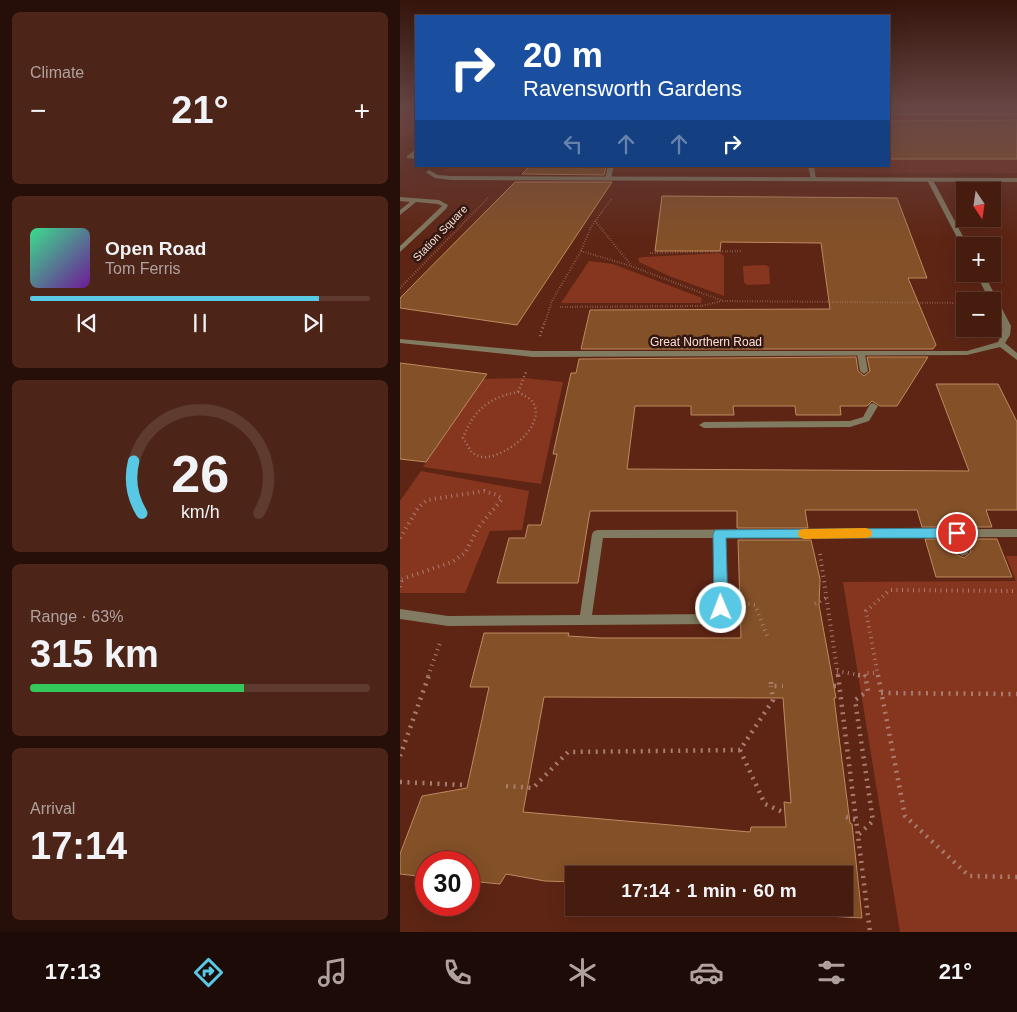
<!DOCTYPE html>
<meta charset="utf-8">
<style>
body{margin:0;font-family:Arial,sans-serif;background:#4d2518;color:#f1f3f6;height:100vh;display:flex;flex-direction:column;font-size:19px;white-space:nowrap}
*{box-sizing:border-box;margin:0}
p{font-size:16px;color:#b0a19e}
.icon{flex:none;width:28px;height:28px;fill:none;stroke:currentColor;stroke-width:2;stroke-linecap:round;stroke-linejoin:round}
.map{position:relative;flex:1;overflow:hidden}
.side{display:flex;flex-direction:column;gap:12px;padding:12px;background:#260f08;width:400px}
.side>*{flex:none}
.banner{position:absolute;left:15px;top:15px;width:475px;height:152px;border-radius:0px;box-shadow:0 5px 20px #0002,0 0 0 1px #5e3a2f;background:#1a4fa0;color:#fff;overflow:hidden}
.needle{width:32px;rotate:167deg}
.buttons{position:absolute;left:556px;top:182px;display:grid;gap:10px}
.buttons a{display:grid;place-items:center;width:45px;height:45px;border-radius:0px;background:#461c0f;box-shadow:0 5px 20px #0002,0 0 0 1px #5e3a2f;font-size:25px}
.speed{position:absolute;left:15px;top:851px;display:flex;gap:10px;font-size:25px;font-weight:700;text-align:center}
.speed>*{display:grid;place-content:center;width:65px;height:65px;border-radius:50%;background:#461c0f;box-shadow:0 5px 20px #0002,0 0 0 1px #5e3a2f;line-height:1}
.speed .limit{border:8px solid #d22;background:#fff;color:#111}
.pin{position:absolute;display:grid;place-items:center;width:42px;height:42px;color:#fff;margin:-21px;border:2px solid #fff;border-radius:50%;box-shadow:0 1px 5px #0007}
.me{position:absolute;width:55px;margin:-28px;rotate:359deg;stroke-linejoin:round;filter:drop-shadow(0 0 4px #0008)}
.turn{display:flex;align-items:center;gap:18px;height:105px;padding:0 25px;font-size:22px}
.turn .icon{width:65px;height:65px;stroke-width:2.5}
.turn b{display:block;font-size:35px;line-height:42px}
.lanes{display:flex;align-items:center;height:48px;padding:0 25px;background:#0003;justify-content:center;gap:25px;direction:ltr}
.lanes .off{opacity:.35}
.big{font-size:38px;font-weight:700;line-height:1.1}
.side .tile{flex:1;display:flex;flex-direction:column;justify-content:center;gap:8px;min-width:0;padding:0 18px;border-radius:8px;background:#4d2518}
.side .dial{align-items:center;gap:0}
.dial svg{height:130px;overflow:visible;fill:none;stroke:#5e3a2f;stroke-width:7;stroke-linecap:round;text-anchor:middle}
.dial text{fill:#f1f3f6;stroke:none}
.song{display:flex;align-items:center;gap:15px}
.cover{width:60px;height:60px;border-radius:8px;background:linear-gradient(135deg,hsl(150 70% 55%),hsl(280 70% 35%))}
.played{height:5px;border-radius:2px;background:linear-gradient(90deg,#59c8e4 85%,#5e3a2f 85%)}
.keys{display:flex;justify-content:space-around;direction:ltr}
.heat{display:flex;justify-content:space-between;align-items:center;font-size:28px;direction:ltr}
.charge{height:8px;border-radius:4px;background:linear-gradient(90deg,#34c759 63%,#5e3a2f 0)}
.trip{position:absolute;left:165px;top:866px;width:288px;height:50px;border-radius:0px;background:#461c0f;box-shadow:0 5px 20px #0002,0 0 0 1px #5e3a2f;font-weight:700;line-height:50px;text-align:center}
.dock{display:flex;height:80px;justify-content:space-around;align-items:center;background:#1c0b06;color:#b0a19e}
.dock .icon{width:35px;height:35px}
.dock .selected{color:#59c8e4}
.dock b{font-size:22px;color:#f1f3f6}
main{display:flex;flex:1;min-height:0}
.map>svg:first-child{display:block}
.built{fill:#6e2c19}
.green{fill:#86361f}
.building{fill:#835027;stroke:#c08960;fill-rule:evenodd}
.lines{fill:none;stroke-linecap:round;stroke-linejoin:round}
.path-far3{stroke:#a87d70;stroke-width:2;stroke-dasharray:0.5 2;stroke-linecap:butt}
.path-far2{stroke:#a87d70;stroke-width:2.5;stroke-dasharray:1 3;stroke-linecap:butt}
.path-far1{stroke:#a87d70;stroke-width:4;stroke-dasharray:1 4.5;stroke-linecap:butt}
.path{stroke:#a87d70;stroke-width:4.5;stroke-dasharray:2 5.5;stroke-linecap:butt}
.service{fill:#817b61;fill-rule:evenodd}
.minor{fill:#817b61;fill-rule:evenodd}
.tertiary{fill:#817b61;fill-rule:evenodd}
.route{fill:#59c8e4;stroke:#3a8294}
.slow{fill:#f59e0b}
.labels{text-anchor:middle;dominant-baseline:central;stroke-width:5;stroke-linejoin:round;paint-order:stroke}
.far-street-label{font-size:11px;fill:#fbded5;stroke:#321811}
.street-label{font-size:12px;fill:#fbded5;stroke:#321811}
</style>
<main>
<section class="side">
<div class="tile"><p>Climate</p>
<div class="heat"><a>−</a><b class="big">21°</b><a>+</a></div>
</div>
<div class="tile">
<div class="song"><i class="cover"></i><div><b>Open Road</b><p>Tom Ferris</p></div></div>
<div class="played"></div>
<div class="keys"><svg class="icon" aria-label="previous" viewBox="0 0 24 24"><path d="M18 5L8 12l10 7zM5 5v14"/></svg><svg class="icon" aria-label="pause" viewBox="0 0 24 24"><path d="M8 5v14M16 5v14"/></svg><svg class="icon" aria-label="next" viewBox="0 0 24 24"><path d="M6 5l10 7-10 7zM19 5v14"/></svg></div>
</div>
<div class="tile dial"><svg viewBox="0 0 100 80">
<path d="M14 69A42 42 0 1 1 86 69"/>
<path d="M14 69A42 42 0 0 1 9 37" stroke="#59c8e4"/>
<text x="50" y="56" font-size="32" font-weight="700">26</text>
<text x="50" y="72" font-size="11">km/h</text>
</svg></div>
<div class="tile"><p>Range · 63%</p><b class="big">315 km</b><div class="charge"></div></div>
<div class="tile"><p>Arrival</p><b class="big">17:14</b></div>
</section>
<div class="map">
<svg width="617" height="932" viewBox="0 0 617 932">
<rect width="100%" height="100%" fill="#5e2514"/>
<g class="built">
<path d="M0,109H16V129L0,140Z"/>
<path d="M489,115H617V173L44,172L50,166H489Z"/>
</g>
<g class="green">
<path d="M320,253L324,256V296L269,276L239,262L238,258L244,257Z"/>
<path d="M189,261L213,264L302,298L301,303H161Z"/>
<path d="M366,265L369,267L370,284L347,285L344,282L343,266Z"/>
<path d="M124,378L163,382L141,484L23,467L83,379Z"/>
<path d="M21,471L129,491L122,530L90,531L65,593H0V501Z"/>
<path d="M606,556H617V932H500L443,582L616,581Z"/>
</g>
<g class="building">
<path d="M617,120V159H489V121Z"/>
<path d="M130,166H206L204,175L122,174Z"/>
<path d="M115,182H212L117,325L0,308V298Z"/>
<path d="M262,196L497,198L527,278H508L536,345L533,349H181L190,310L430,309L421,243L321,242L320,251H255Z"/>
<path d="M456,357L458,371L464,376L470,371L467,357H528L497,406H480L472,401L467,406H440L441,415H396L395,406H333L334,415H291V406H235L227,469L569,471L536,384H598L617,422V510H586L592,527H522L517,510H405L408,528H337V511H190L178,583H97L109,538H125L128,525H141L157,454H153L171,373H176L179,359Z"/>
<path d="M0,363L87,374L26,462L0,459Z"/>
<path d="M525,539H552L557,555L564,558L571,552L566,539H597L612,577H536Z"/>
<path d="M338,540H411L420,579L419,605L436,698H434L450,823L452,824L462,918L411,915L350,908H444V875H174V882L145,881L106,874L100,884L69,881V862H26V877L0,874V854L22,796L67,788L89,687H70L84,633H169L168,636L201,638H341ZM144,697L383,698L391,803L384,802L386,827H351L350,832L123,812Z"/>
</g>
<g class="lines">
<g class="path-far3">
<path d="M195,221L231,265"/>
<path d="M181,251L231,266L323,301L565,303"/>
<path d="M250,253L341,251"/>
<path d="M0,288L88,198"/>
<path d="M160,307L301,306L322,301"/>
<path d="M145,322L152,301L181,251L191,227L212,198"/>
</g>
<g class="path-far2">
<path d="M140,336L145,321"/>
<path d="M118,392L126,372"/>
<path d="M118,392C125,396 133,399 135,407C141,430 106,455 87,457C82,458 77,455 72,453L63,438C73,411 89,397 118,392Z"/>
</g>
<g class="path-far1">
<path d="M0,538L18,508L27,500L84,491L97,495L102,499L78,528L65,553L52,562L2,579"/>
<path d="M420,554L438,676"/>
<path d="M0,587L2,579"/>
<path d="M343,603L355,605L368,638"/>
<path d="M415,604L426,598"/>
<path d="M437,671L465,676"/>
<path d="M28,676L40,643"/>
<path d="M465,676V673H478"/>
<path d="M478,676L466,611L490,590L617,591"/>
</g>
<g class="path">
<path d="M438,675L470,932"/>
<path d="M458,675L466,676"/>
<path d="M478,675L505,816L569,876L617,877"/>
<path d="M371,682V686H383"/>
<path d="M434,686H440"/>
<path d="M481,693L617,694"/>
<path d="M340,750L365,804L385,813"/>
<path d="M0,756L29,675"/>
<path d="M0,782L66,785"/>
<path d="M106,786L133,788L168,752L340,750L373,700L371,686"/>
<path d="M446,817L457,820"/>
<path d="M459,834L473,821L455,700L468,691L465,675"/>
</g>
<g class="service">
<path d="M16,149V154L14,155H16V159L7,158V156Z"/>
<path d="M0,197L39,200L48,205L46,209L0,252V246L42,206L38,204L16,202L0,215V210L10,202L0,201Z"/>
<path d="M461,351L465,354L468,371L464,374L460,371L457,354Z"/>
<path d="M473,403L478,406L469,421L450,427L304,428L299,425L304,422L450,421L463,417L470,404Z"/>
<path d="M557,529L561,530L569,551L567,554L563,556L559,554L552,533L553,530Z"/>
</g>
<g class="minor">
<rect x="489" y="113" width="128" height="2"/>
<path d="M208,166H214L211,178L208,180L205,178Z"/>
<path d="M408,166H414L416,180L411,179Z"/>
<path d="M528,179L533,180L568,246H565V249L562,247L527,180Z"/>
<path d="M576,274H584L611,326L610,335L605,343L617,353V360L600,347L567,355L133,357L0,343V339L133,351H567L598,342C610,320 593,320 592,301H590Z"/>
<path d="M617,529V537L326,538L327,619L325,623L321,624L48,626L0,619V609L48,616L180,615L192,534L194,531L198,530ZM203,538H315V614L192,615Z"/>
</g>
<path class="tertiary" d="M29,170L38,175L51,176L617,178V182L51,180L35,178L27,173L26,172Z"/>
</g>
<linearGradient id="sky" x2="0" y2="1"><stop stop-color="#34140b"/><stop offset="0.45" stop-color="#684645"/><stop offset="1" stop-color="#684645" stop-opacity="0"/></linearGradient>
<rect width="617" height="240" fill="url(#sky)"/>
<path class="route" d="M557,528L561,529L563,533L561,536L557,538H326L328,608L326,613L321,614L316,613L314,608L313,534L315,530Z"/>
<path class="slow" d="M466,528L471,530L472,533L471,537L466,538L404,539L399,537L398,534L399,530L404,529Z"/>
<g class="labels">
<g class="far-street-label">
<text transform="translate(40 233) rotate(-46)">Station Square</text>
</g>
<g class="street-label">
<text x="306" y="342">Great Northern Road</text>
</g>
</g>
</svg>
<div class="buttons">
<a><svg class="needle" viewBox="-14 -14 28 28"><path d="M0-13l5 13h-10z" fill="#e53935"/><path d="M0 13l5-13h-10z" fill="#b0a19e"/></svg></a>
<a>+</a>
<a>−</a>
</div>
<div class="speed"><div class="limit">30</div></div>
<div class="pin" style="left:557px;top:533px;background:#d93025"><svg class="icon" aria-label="arrive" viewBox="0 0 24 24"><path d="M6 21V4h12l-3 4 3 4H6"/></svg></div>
<svg class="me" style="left:321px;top:608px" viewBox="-20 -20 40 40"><circle r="17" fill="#59c8e4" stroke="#fff" stroke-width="3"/><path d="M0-11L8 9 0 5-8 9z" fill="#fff"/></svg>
<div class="trip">17:14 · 1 min · 60 m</div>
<div class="banner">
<div class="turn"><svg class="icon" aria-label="right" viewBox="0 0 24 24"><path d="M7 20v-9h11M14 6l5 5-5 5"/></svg><div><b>20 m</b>Ravensworth Gardens</div></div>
<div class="lanes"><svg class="icon off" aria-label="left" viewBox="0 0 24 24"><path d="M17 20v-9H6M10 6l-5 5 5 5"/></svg><svg class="icon off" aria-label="ahead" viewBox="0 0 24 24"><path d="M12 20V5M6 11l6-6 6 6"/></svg><svg class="icon off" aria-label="ahead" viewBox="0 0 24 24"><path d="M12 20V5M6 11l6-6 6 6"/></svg><svg class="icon" aria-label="right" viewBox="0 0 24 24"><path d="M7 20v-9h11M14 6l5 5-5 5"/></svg></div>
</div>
</div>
</main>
<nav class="dock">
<b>17:13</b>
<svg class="icon selected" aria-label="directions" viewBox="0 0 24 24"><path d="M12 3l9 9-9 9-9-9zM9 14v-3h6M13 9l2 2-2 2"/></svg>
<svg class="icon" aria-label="music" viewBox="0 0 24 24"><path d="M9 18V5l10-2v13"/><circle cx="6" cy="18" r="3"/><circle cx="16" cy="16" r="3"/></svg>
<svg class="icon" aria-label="phone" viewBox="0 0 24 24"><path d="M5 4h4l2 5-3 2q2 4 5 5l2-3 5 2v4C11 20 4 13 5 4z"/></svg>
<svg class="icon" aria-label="climate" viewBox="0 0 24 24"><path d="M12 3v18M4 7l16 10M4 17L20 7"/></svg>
<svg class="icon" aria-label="car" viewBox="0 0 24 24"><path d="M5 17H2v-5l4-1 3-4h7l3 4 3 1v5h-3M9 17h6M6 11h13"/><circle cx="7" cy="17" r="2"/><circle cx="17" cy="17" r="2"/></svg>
<svg class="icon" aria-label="filters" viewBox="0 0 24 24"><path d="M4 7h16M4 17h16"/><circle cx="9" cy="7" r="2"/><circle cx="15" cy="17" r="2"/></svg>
<b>21°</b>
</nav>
